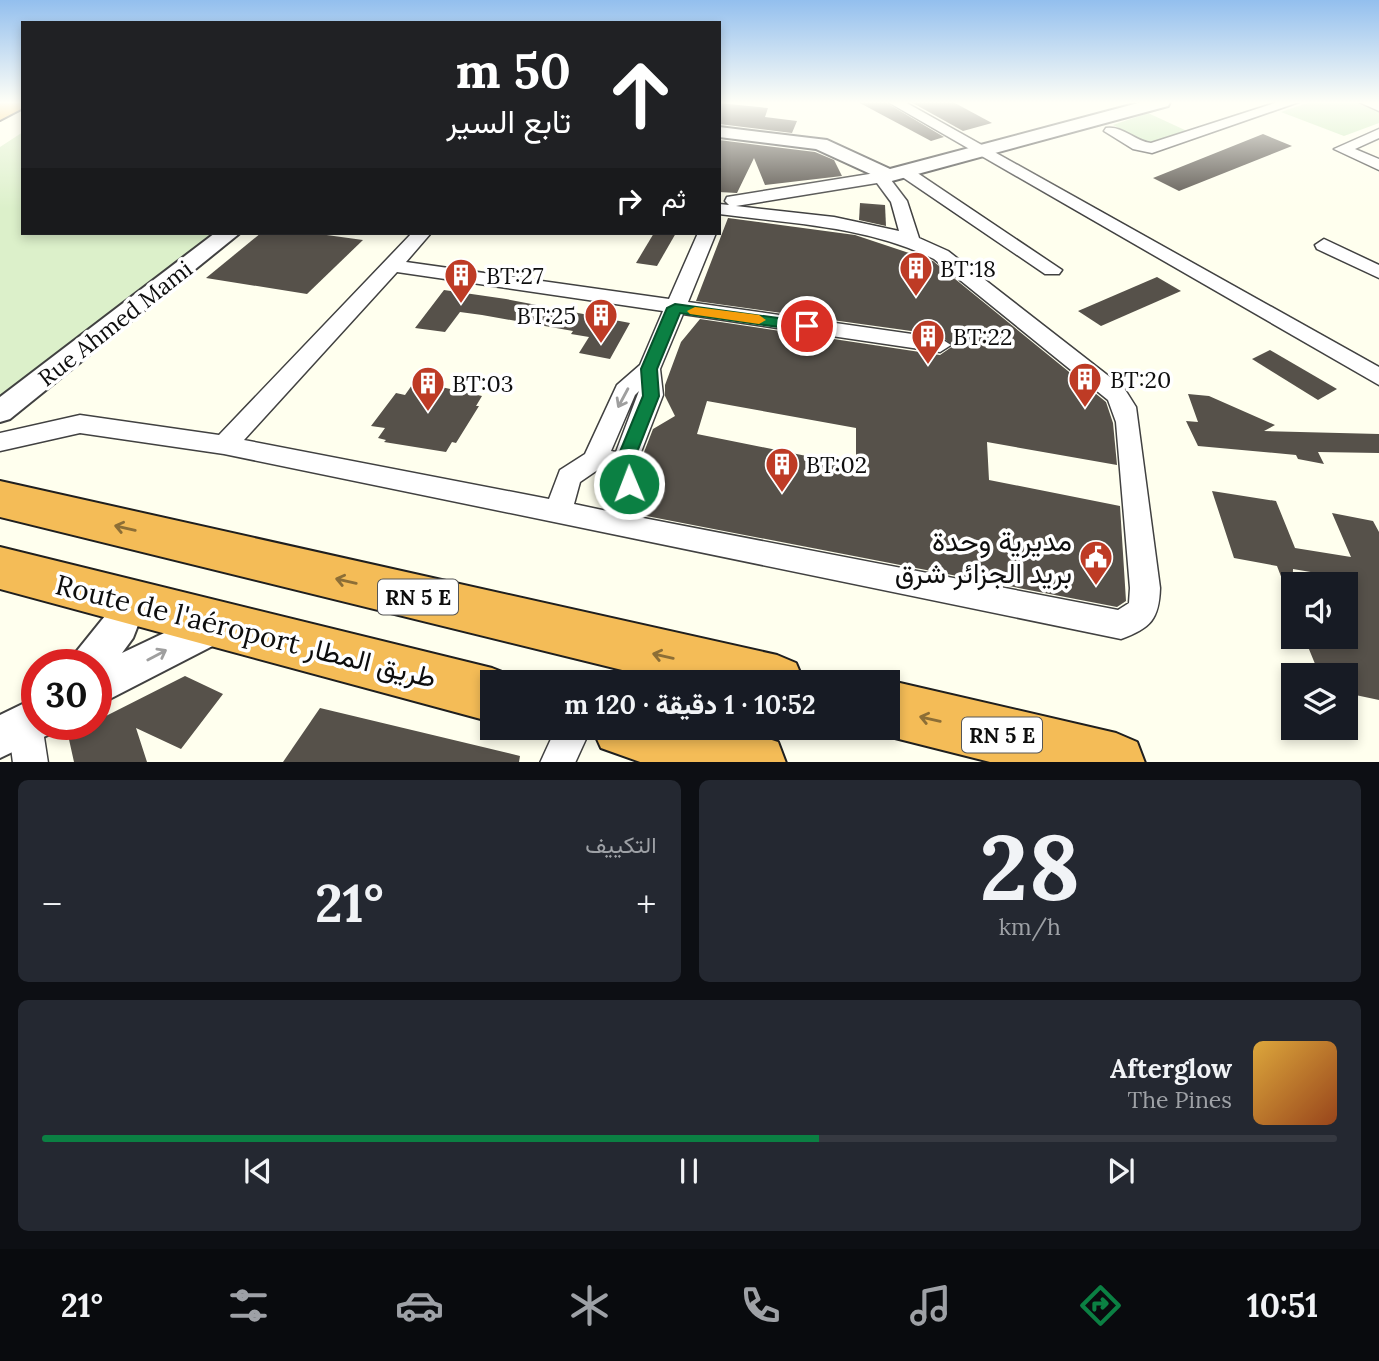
<!DOCTYPE html>
<html lang="ar">
<meta charset="utf-8">
<style>
body{margin:0;font-family:Lora,Vazirmatn,serif;background:#242831;color:#f1f3f6;direction:rtl;height:100vh;display:flex;flex-direction:column;font-size:26px;white-space:nowrap}
*{box-sizing:border-box;margin:0}
p{font-size:23px;color:#9ea1a6}
.icon{flex:none;width:38px;height:38px;fill:none;stroke:currentColor;stroke-width:2;stroke-linecap:round;stroke-linejoin:round}
.map{position:relative;height:762px;overflow:hidden;direction:ltr}
.details{display:flex;flex-direction:column;gap:18px;padding:18px;background:#0d0f14;flex:1}
.details>*{flex:none}
.top-card{position:absolute;left:21px;top:21px;width:700px;height:214px;border-radius:0px;box-shadow:0 4px 10px #0003;direction:rtl;background:#202124;color:#fff;overflow:hidden}
.tools{position:absolute;left:1281px;top:572px;display:grid;gap:14px}
.tools a{display:grid;place-items:center;width:77px;height:77px;border-radius:0px;background:#171b24;box-shadow:0 4px 10px #0003;font-size:35px}
.speed{position:absolute;left:21px;top:649px;display:flex;gap:14px;font-size:35px;font-weight:700;text-align:center}
.speed>*{display:grid;place-content:center;width:91px;height:91px;border-radius:50%;background:#171b24;box-shadow:0 4px 10px #0003;line-height:1}
.speed .limit{border:10px solid #d22;background:#fff;color:#111}
.pin{position:absolute;display:grid;place-items:center;width:60px;height:60px;color:#fff;margin:-30px;border:4px solid #fff;border-radius:50%;box-shadow:0 2px 7px #0007}
.me{position:absolute;width:77px;margin:-38px;rotate:359deg;stroke-linejoin:round;filter:drop-shadow(0 0 5px #0008)}
.turn{display:flex;align-items:center;gap:24px;height:147px;padding:0 35px;font-size:32px}
.turn .icon{width:91px;height:91px;stroke-width:2.5}
.turn b{display:block;font-size:49px;line-height:60px}
.then{display:flex;align-items:center;height:66px;padding:0 35px;background:#0003;gap:14px;font-size:26px}
.big{font-size:52px;font-weight:800;line-height:1.1}
.details .tile{flex:1;display:flex;flex-direction:column;justify-content:center;gap:10px;min-width:0;padding:0 24px;border-radius:10px;background:#242831}
.details .dial{align-items:center;gap:0}
.dial b{font-size:91px;line-height:1}
.song{display:flex;align-items:center;gap:21px}
.cover{width:84px;height:84px;border-radius:10px;background:linear-gradient(135deg,hsl(40 70% 55%),hsl(20 70% 35%))}
.played{height:7px;border-radius:4px;background:linear-gradient(90deg,#0b8043 60%,#363941 60%)}
.keys{display:flex;justify-content:space-around;direction:ltr}
.heat{display:flex;justify-content:space-between;align-items:center;font-size:38px;direction:ltr}
.details .tiles{flex:1;display:grid;gap:18px;grid-template-columns:1fr 1fr}
.tile:last-child{grid-column:span 2}
.trip{position:absolute;left:480px;top:670px;width:420px;height:70px;border-radius:0px;background:#171b24;box-shadow:0 4px 10px #0003;font-weight:800;line-height:70px;text-align:center;direction:rtl}
.menu{display:flex;height:112px;justify-content:space-around;align-items:center;background:#090b0e;color:#9ea1a6}
.menu .icon{width:49px;height:49px}
.menu .current{color:#0b8043}
.menu b{font-size:32px;color:#f1f3f6}
.map>svg:first-child{display:block}
.green{fill:#c8e9b8}
.pitch{fill:#dcf0ca}
.building{fill:#56514a;fill-rule:evenodd}
.lines{fill:none;stroke-linecap:round;stroke-linejoin:round}
.minor-casing{stroke:#414141;stroke-width:3}
.tertiary-casing{stroke:#414141;stroke-width:4}
.motorway-casing{stroke:#1f1f1f;stroke-width:4}
.minor{fill:#fff;fill-rule:evenodd}
.tertiary{fill:#fff;fill-rule:evenodd}
.motorway{fill:#f4bc57;fill-rule:evenodd}
.oneway{stroke:#9f9f9f}
.oneway2{stroke:#8c6e36}
.route{fill:#0b8043;stroke:#07532c;stroke-width:2}
.slow{fill:#f59e0b}
.labels{text-anchor:middle;dominant-baseline:central;stroke-width:7;stroke-linejoin:round;paint-order:stroke}
.shield{fill:#fff;stroke:#565656;stroke-width:2}
.shield-label{font-size:21px;font-weight:bold;fill:#0e0e0e}
.poi-label{font-size:23px;fill:#0e0e0e;stroke:#fff;text-anchor:start}
.street-label{font-size:23px;fill:#0e0e0e;stroke:#fff}
.near-poi-label{font-size:28px;fill:#0e0e0e;stroke:#fff;text-anchor:end}
.near-street-label{font-size:28px;fill:#0e0e0e;stroke:#fff}
</style>
<div class="map">
<svg width="1379" height="763" viewBox="0 0 1379 763">
<rect width="100%" height="100%" fill="#ffe"/>
<g class="green">
<path d="M1310,102H1355L1379,110V123L1344,136L1281,112Z"/>
<path d="M1148,113L1187,131L1149,143L1113,125Z"/>
</g>
<path class="pitch" d="M23,132V233H220L0,396V147Z"/>
<g class="building">
<path d="M858,102H885L944,137L931,141Z"/>
<path d="M911,102H953L992,123L963,131Z"/>
<path d="M719,103L768,108L765,117L797,121L792,133L719,124Z"/>
<path d="M1263,134L1292,146L1179,191L1153,178Z"/>
<path d="M719,140L815,152L834,160L842,176L765,185L754,158L737,193L719,192Z"/>
<path d="M860,203L885,205L886,226L859,220Z"/>
<path d="M728,218L855,235L933,261L1106,402L1113,423L1117,465L987,442L989,480L1120,506L1126,601L1117,607L636,514L645,475L639,465L653,429L675,416L665,396V385L681,342L700,319L940,355L953,346L940,335L696,301ZM707,401L856,428V466L697,434Z"/>
<path d="M261,233H312L363,240L307,294L206,278Z"/>
<path d="M654,233H676L657,266L636,263Z"/>
<path d="M1157,277L1181,291L1101,326L1078,311Z"/>
<path d="M444,290L506,299L630,323L610,359L579,353L589,337L571,334L573,331L482,315L460,312L445,332L415,328Z"/>
<path d="M1270,350L1337,389L1318,400L1252,359Z"/>
<path d="M412,385L430,388L432,385L482,396L476,406H479L456,443L452,442L446,452L384,442L386,440L378,438L385,428L371,426L396,393L405,395Z"/>
<path d="M1188,394L1209,396L1275,425L1264,431L1379,434V453L1318,452L1324,464L1298,459L1296,455L1198,446L1186,421L1198,422Z"/>
<path d="M1212,491L1276,501L1295,548L1351,557L1332,513L1373,521L1379,532V700L1346,693V676H1320L1304,637H1346V578L1293,569L1292,605L1277,566L1234,558Z"/>
<path d="M185,676L223,694L181,749L136,728L147,762H74L68,735L89,724H96V721Z"/>
<path d="M320,708L520,756L519,762H283Z"/>
</g>
<g class="lines">
<defs>
<g id="minor">
<path d="M888,102H905L1379,367V385Z"/>
<path d="M1278,102H1299L1152,153L1133,149L1104,131L1106,128C1122,125 1135,141 1151,143Z"/>
<path d="M1359,102H1379V111Z"/>
<path d="M1379,129V138L1355,149L1379,159V170L1334,149Z"/>
<path d="M904,166L910,168L1062,270L1059,274H1045L898,174V168Z"/>
<path d="M888,171L896,176L891,180L907,201L919,238L948,251L1124,388L1136,407L1160,588C1159,619 1151,628 1121,639L224,454L80,433L0,451V433L80,415L219,435L412,233H431L406,262L669,299L698,233H716L688,302L940,338L951,345L940,352L683,314L660,369L663,395L636,465L642,474L633,516L1118,610L1129,603L1130,588L1116,422L1108,400L934,259C867,226 793,224 719,214V204L729,205L725,201L727,197ZM877,183L891,202L899,231L834,217L736,206ZM397,272L663,311L640,365L617,385L585,454L560,470L549,499L244,440ZM639,391L616,452L611,451L635,395ZM599,469H607L616,476L607,511L574,504L580,482Z"/>
<path d="M1324,239L1379,265V278L1317,249L1315,245Z"/>
<path d="M25,707L37,712V724H42L48,763H13L8,724L13,712Z"/>
<path d="M556,728H591L575,763H540Z"/>
</g>
<g id="tertiary">
<path d="M1142,102H1170L1168,106L888,182L816,149L719,137V127L827,140L890,169Z"/>
<path d="M215,233H240L10,419L0,422V397Z"/>
<path d="M129,586L142,590L147,602L133,638L122,653L219,607L232,612L238,624L232,636L96,706V665H70L76,652L105,616L116,590Z"/>
<path d="M37,697V724H55L52,733L0,758V715Z"/>
</g>
<g id="motorway">
<path d="M0,102H23V108L0,120Z"/>
<path d="M0,481L777,655L796,663L804,682H671L0,517Z"/>
<path d="M0,547L492,668L512,676L514,682H492V722L0,589Z"/>
<path d="M887,680L1116,733L1137,742L1145,763H994L887,736L868,728H887V682H881Z"/>
<path d="M592,728H735L778,742L786,763H643L601,748Z"/>
</g>
</defs>
<use href="#minor" class="minor-casing"/>
<use href="#tertiary" class="tertiary-casing"/>
<use href="#motorway" class="motorway-casing"/>
<use href="#minor" class="minor"/>
<use href="#tertiary" class="tertiary"/>
<use href="#motorway" class="motorway"/>
</g>
<defs><path id="oneway-shaft" d="M-6 0H5M1.5-3L5.5 0L1.5 3" fill="none" stroke-width="1.6" stroke-linecap="round" stroke-linejoin="round" transform="scale(1.75)"/></defs>
<g class="oneway">
<use href="#oneway-shaft" transform="translate(623 398) rotate(118)"/>
<use href="#oneway-shaft" transform="translate(157 655) rotate(-28)"/>
</g>
<g class="oneway2">
<use href="#oneway-shaft" transform="translate(125 528) rotate(-167)"/>
<use href="#oneway-shaft" transform="translate(346 581) rotate(-167)"/>
<use href="#oneway-shaft" transform="translate(663 656) rotate(-167)"/>
<use href="#oneway-shaft" transform="translate(930 719) rotate(-167)"/>
</g>
<linearGradient id="sky" x2="0" y2="1"><stop stop-color="#93bfee"/><stop offset="0.49" stop-color="#fffff7"/><stop offset="1" stop-color="#fffff7" stop-opacity="0"/></linearGradient>
<rect width="1379" height="209" fill="url(#sky)"/>
<path class="route" d="M675,304L807,322L815,326L807,331L680,313L657,369L659,396L632,465L638,474V484L629,492L623,489L614,466L643,396L641,369L667,308Z"/>
<path class="slow" d="M695,307L759,315L766,320L759,324L690,314L687,311Z"/>
<defs>
<symbol id="building-pin" viewBox="-11 -11 22 30"><path d="M0 17L-7.5 6A9.5 9.5 0 1 1 7.5 6Z" fill="#be3b25" stroke="#fff"/><path d="M-4-6H4V6H1V3H-1V6H-4ZM-2.5-4.3h1.7v1.8h-1.7ZM.8-4.3h1.7v1.8H.8ZM-2.5-1h1.7V.8h-1.7ZM.8-1h1.7V.8H.8Z" fill="#fff"/></symbol>
<symbol id="civic-pin" viewBox="-11 -11 22 30"><path d="M0 17L-7.5 6A9.5 9.5 0 1 1 7.5 6Z" fill="#be3b25" stroke="#fff"/><path d="M-.6-6.5H3V-4.5H.6V-3L4-1V1h2V6H-6V1h2V-1L-.6-3ZM-1.2 2.5V6h2.4V2.5Z" fill="#fff"/></symbol>
</defs>
<g fill-rule="evenodd">
<use href="#building-pin" x="897" y="249" width="38" height="52"/>
<use href="#building-pin" x="442" y="256" width="38" height="52"/>
<use href="#building-pin" x="582" y="296" width="38" height="52"/>
<use href="#building-pin" x="909" y="317" width="38" height="52"/>
<use href="#building-pin" x="1066" y="360" width="38" height="52"/>
<use href="#building-pin" x="409" y="364" width="38" height="52"/>
<use href="#building-pin" x="763" y="445" width="38" height="52"/>
<use href="#civic-pin" x="1077" y="538" width="38" height="52"/>
</g>
<g class="labels">
<g class="shield">
<rect x="378" y="579.5" width="80" height="35" rx="5"/>
<rect x="962" y="717.5" width="80" height="35" rx="5"/>
</g>
<g class="shield-label">
<text x="418" y="597">RN 5 E</text>
<text x="1002" y="735">RN 5 E</text>
</g>
<g class="poi-label">
<text x="940" y="268">BT:18</text>
<text x="486" y="275">BT:27</text>
<text x="576" y="315" text-anchor="end">BT:25</text>
<text x="953" y="336">BT:22</text>
<text x="1110" y="379">BT:20</text>
<text x="452" y="383">BT:03</text>
<text x="806" y="464">BT:02</text>
</g>
<g class="street-label">
<text transform="translate(115 323) rotate(-38)">Rue Ahmed Mami</text>
</g>
<g class="near-poi-label">
<text x="1072" y="541">مديرية وحدة<tspan x="1072" dy="32">بريد الجزائر شرق</tspan></text>
</g>
<g class="near-street-label">
<text transform="translate(246 631) rotate(14)">Route de l'aéroport طريق المطار</text>
</g>
</g>
</svg>
<div class="tools">
<a><svg class="icon" aria-label="sound" viewBox="0 0 24 24"><path d="M4 9h4l5-4v14l-5-4H4zM17 9q2 3 0 6"/></svg></a>
<a><svg class="icon" aria-label="layers" viewBox="0 0 24 24"><path d="M12 4l9 5-9 5-9-5zM3 14l9 5 9-5"/></svg></a>
</div>
<div class="speed"><div class="limit">30</div></div>
<div class="pin" style="left:807px;top:326px;background:#d93025"><svg class="icon" aria-label="arrive" viewBox="0 0 24 24"><path d="M6 21V4h12l-3 4 3 4H6"/></svg></div>
<svg class="me" style="left:629px;top:484px" viewBox="-20 -20 40 40"><circle r="17" fill="#0b8043" stroke="#fff" stroke-width="3"/><path d="M0-11L8 9 0 5-8 9z" fill="#fff"/></svg>
<div class="trip">10:52 · 1 دقيقة · 120 m</div>
<div class="top-card">
<div class="turn"><svg class="icon" aria-label="ahead" viewBox="0 0 24 24"><path d="M12 20V5M6 11l6-6 6 6"/></svg><div><b>50 m</b>تابع السير</div></div>
<div class="then">ثم<svg class="icon" aria-label="right" viewBox="0 0 24 24"><path d="M7 20v-9h11M14 6l5 5-5 5"/></svg></div>
</div>
</div>
<section class="details">
<div class="tiles">
<div class="tile dial"><b>28</b><p>km/h</p></div>
<div class="tile"><p>التكييف</p>
<div class="heat"><a>−</a><b class="big">21°</b><a>+</a></div>
</div>
<div class="tile">
<div class="song"><i class="cover"></i><div><b>Afterglow</b><p>The Pines</p></div></div>
<div class="played"></div>
<div class="keys"><svg class="icon" aria-label="previous" viewBox="0 0 24 24"><path d="M18 5L8 12l10 7zM5 5v14"/></svg><svg class="icon" aria-label="pause" viewBox="0 0 24 24"><path d="M8 5v14M16 5v14"/></svg><svg class="icon" aria-label="next" viewBox="0 0 24 24"><path d="M6 5l10 7-10 7zM19 5v14"/></svg></div>
</div>
</div>
</section>
<nav class="menu">
<b>10:51</b>
<svg class="icon current" aria-label="directions" viewBox="0 0 24 24"><path d="M12 3l9 9-9 9-9-9zM9 14v-3h6M13 9l2 2-2 2"/></svg>
<svg class="icon" aria-label="music" viewBox="0 0 24 24"><path d="M9 18V5l10-2v13"/><circle cx="6" cy="18" r="3"/><circle cx="16" cy="16" r="3"/></svg>
<svg class="icon" aria-label="phone" viewBox="0 0 24 24"><path d="M5 4h4l2 5-3 2q2 4 5 5l2-3 5 2v4C11 20 4 13 5 4z"/></svg>
<svg class="icon" aria-label="climate" viewBox="0 0 24 24"><path d="M12 3v18M4 7l16 10M4 17L20 7"/></svg>
<svg class="icon" aria-label="car" viewBox="0 0 24 24"><path d="M5 17H2v-5l4-1 3-4h7l3 4 3 1v5h-3M9 17h6M6 11h13"/><circle cx="7" cy="17" r="2"/><circle cx="17" cy="17" r="2"/></svg>
<svg class="icon" aria-label="filters" viewBox="0 0 24 24"><path d="M4 7h16M4 17h16"/><circle cx="9" cy="7" r="2"/><circle cx="15" cy="17" r="2"/></svg>
<b>21°</b>
</nav>
